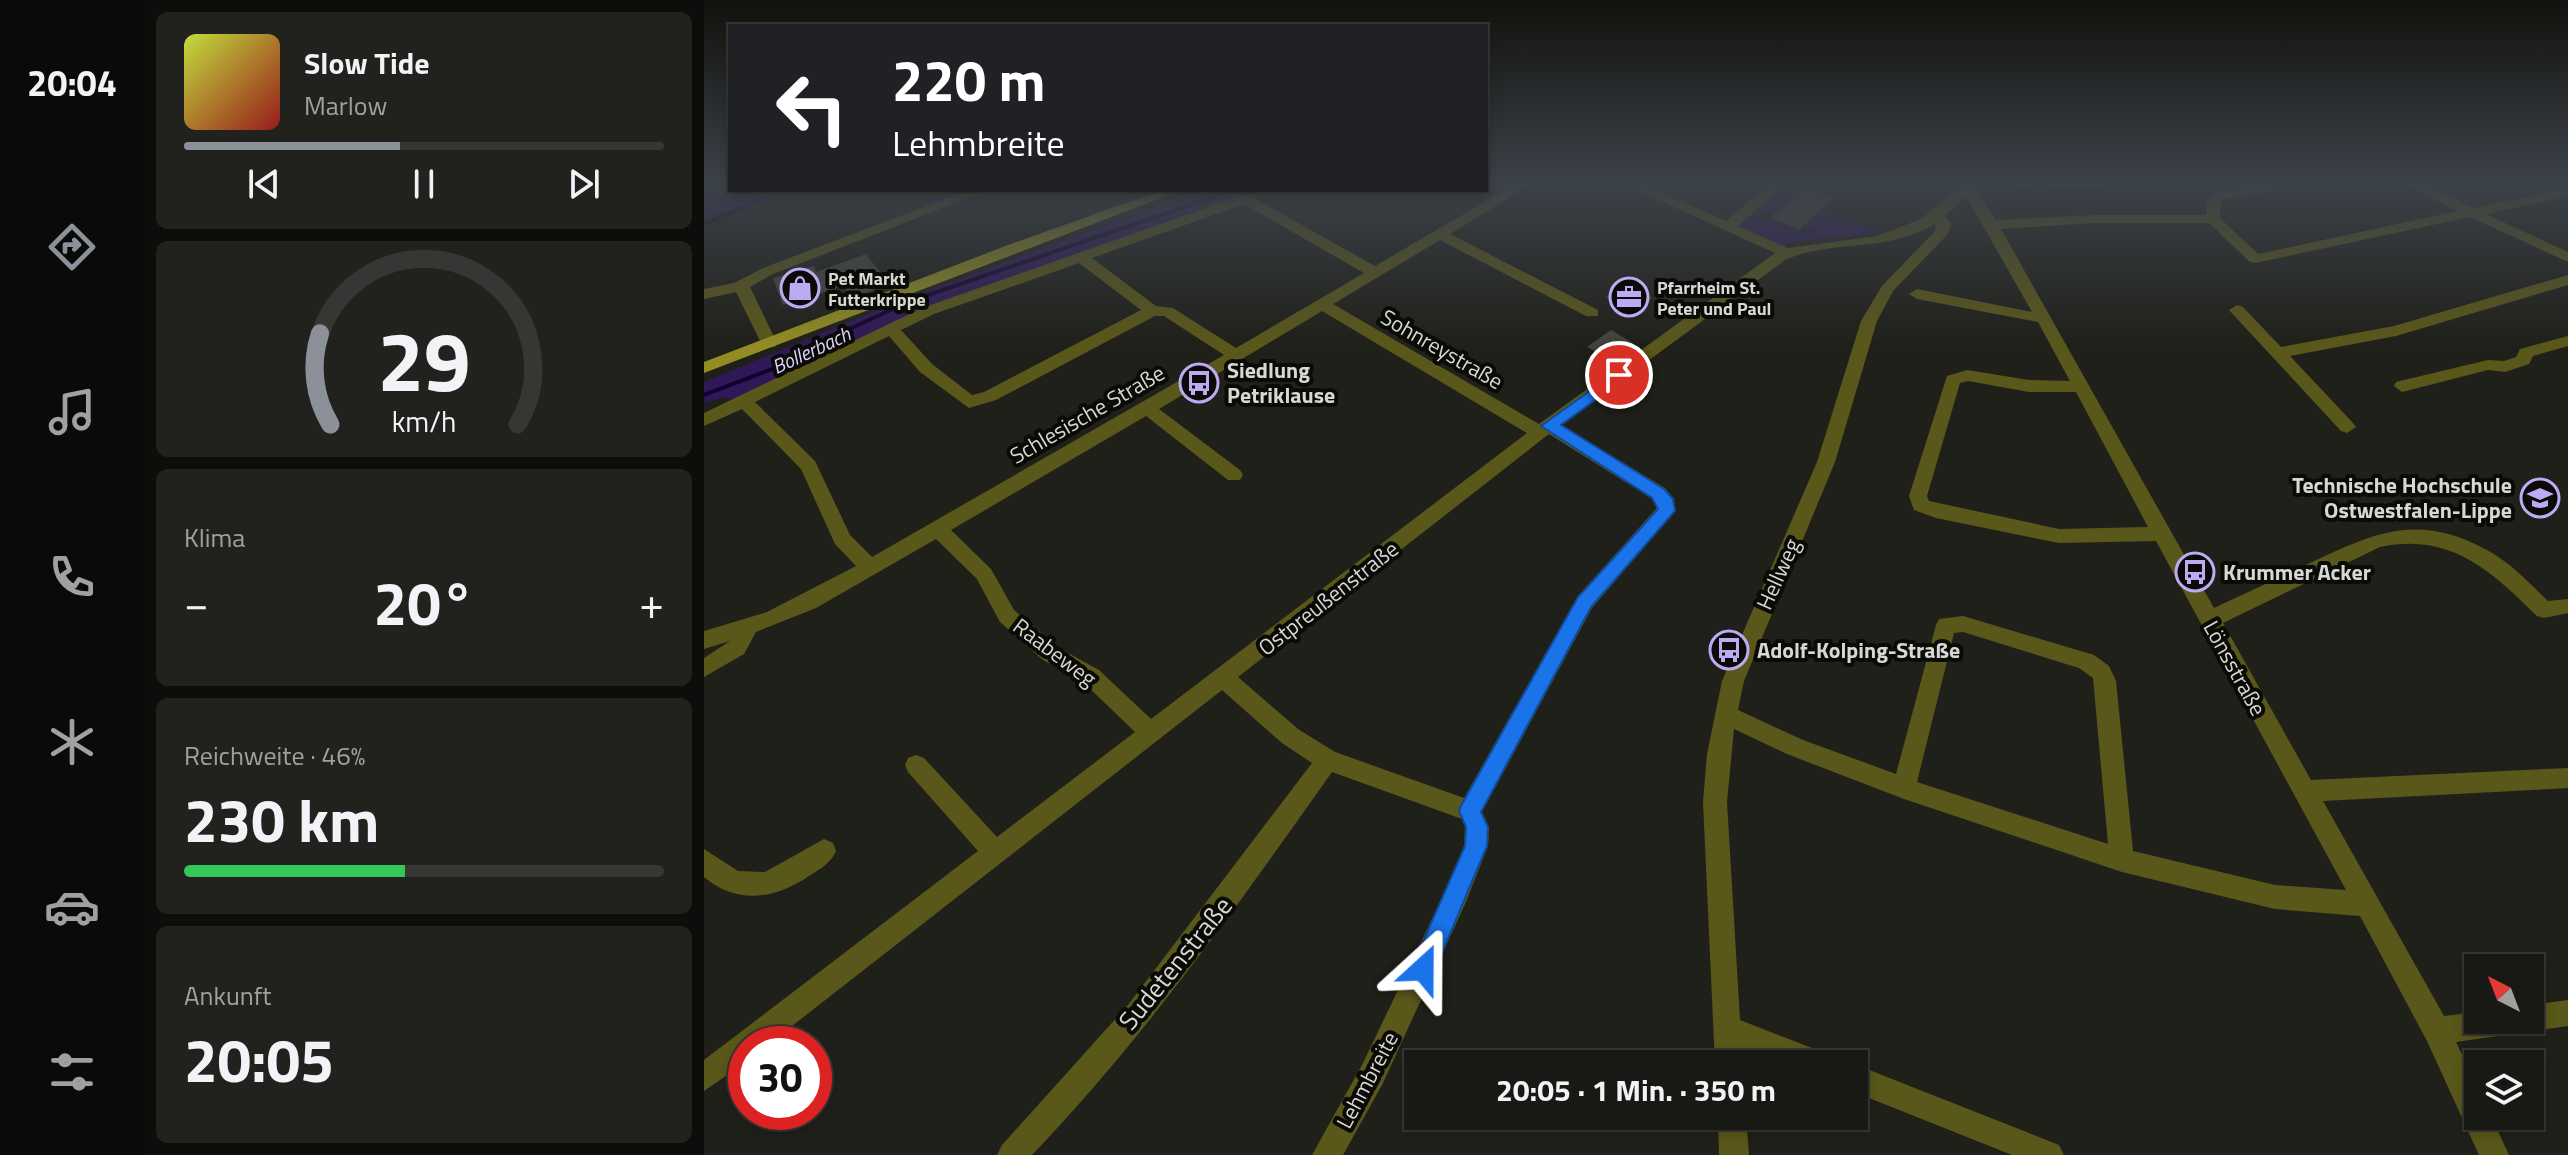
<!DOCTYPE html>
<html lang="de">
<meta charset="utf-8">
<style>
body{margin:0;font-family:"Titillium Web",sans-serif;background:#21211d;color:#f1f3f6;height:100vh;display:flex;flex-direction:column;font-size:30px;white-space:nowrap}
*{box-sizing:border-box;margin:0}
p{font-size:26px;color:#9fa0a0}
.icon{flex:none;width:44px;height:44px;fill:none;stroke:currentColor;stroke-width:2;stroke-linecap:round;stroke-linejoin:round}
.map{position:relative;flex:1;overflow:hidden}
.side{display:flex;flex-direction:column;gap:12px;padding:12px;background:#0d0d0b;width:560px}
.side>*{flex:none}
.top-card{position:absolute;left:24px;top:24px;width:760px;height:168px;border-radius:0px;box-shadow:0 4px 12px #0003,0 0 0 2px #363734;background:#202124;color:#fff;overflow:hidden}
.needle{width:52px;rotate:318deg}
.buttons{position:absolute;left:1760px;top:954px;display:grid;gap:16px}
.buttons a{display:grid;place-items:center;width:80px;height:80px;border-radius:0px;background:#181814;box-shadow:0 4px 12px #0003,0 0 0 2px #363734;font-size:40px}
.speed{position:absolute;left:24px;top:1026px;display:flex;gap:16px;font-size:40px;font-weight:700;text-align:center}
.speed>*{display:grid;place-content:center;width:104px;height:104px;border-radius:50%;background:#181814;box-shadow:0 4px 12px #0003,0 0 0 2px #363734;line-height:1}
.speed .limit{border:12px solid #d22;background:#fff;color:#111}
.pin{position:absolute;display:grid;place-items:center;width:68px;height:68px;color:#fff;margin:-34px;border:4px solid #fff;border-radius:50%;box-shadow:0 2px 8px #0007}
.me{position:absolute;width:88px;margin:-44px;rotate:24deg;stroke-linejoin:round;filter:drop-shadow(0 0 6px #0008)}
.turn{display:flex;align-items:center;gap:28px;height:168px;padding:0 32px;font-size:36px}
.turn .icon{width:104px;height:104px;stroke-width:2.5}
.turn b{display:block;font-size:56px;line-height:68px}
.big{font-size:60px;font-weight:700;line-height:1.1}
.side .widget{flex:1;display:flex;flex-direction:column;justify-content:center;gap:12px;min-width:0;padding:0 28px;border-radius:12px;background:#21211d}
.side .dial{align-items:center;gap:0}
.dial svg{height:208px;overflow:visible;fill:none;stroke:#363734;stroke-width:7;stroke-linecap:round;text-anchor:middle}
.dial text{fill:#f1f3f6;stroke:none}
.song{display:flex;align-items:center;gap:24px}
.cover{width:96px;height:96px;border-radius:12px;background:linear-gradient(135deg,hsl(70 70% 55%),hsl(0 70% 35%))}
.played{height:8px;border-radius:4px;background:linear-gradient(90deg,#8c9099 45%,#363734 45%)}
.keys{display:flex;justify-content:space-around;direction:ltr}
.heat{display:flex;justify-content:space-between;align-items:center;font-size:44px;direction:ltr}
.charge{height:12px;border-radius:6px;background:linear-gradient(90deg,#34c759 46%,#363734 0)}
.trip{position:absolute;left:700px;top:1050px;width:464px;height:80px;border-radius:0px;background:#181814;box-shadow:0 4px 12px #0003,0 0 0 2px #363734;font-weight:700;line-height:80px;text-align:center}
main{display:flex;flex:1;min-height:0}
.tab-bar{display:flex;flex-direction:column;width:144px;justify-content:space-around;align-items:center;background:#0a0a08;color:#9fa0a0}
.tab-bar .icon{width:56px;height:56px}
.tab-bar .active{color:#8c9099}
.tab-bar b{font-size:36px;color:#f1f3f6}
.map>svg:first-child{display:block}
.green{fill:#2f1858}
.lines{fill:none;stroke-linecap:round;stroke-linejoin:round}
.stream{stroke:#130031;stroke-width:4}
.building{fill:#45453e}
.minor{fill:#5a571a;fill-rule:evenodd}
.major{fill:#928c23;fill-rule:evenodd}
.route{fill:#1a73e8;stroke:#114b97;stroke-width:2}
.labels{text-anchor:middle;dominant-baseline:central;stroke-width:8;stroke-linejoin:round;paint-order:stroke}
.far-poi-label{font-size:18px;font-weight:bold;fill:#d7d7d3;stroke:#0a0a07;text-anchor:start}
.far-water-label{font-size:20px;font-style:italic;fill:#ddd4ff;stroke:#0a0a07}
.street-label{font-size:22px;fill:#d7d7d3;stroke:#0a0a07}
.poi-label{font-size:22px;font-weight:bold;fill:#d7d7d3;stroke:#0a0a07;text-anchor:start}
.near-street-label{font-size:26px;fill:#d7d7d3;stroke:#0a0a07}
</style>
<main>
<nav class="tab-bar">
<b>20:04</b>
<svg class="icon active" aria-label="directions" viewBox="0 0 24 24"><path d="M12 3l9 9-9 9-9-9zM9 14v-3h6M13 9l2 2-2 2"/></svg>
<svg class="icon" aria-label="music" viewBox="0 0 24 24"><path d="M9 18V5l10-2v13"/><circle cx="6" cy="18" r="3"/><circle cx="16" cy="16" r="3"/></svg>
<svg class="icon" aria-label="phone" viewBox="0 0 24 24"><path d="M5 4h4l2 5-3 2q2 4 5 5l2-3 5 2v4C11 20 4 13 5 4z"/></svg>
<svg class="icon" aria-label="climate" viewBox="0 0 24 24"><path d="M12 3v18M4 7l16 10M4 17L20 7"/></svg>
<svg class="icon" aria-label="car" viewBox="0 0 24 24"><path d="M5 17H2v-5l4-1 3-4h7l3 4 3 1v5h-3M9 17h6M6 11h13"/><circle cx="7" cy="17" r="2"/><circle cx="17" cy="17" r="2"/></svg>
<svg class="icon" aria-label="filters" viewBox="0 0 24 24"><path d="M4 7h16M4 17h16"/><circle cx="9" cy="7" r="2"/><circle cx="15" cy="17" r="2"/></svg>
</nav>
<section class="side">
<div class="widget">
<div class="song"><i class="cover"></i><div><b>Slow Tide</b><p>Marlow</p></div></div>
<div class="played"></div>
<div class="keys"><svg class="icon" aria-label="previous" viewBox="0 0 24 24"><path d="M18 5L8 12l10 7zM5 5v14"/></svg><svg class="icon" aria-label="pause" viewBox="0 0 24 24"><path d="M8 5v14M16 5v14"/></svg><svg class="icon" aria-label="next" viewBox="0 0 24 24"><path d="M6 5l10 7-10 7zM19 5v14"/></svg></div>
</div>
<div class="widget dial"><svg viewBox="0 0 100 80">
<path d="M14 69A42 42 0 1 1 86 69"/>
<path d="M14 69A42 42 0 0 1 10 34" stroke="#8c9099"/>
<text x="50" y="56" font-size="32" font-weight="700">29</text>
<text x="50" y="72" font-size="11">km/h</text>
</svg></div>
<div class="widget"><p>Klima</p>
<div class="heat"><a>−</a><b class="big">20°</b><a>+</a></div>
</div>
<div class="widget"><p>Reichweite · 46%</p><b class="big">230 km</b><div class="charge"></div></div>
<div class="widget"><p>Ankunft</p><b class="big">20:05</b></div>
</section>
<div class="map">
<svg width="1864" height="1155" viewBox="0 0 1864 1155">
<rect width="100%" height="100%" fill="#20201a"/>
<g class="green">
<path d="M16,184H26V190H79L0,219V189Z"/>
<path d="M1079,184H1109L1070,215L1058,209L1052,211L1054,215L1106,234L1110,230L1100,226L1117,211L1177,233L1087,242L1075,247L1030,226Z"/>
<path d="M497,190H551L267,293L26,400L20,397L0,403V382L186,305Z"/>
</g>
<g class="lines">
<g class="stream">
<path d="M0,224L80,190"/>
<path d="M0,395L79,365L116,347L128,337L204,302L530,190"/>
</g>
</g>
<g class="building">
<path d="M1103,189L1129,199L1095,230L1066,218Z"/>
<path d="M162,254L185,284L148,298L139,286L79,305L69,278L110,266L112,272Z"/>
<path d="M920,284L948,298L930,311L902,297Z"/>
<path d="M907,330L929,343L903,358L883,347Z"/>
</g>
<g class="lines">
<g class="minor">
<path d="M811,184H827L746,234L894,310V316H882L736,240L629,304L835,424L1071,253L920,184H938L1022,221L1066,184H1081L1034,226L1084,248L1173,236L1217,219L1258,184H1272L1270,186L1292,220L1389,215H1502L1503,201L1518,191L1578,184V189L1522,198L1517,202L1516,218L1554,254L1754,211L1701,184H1718L1770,208L1864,188V196L1782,214L1864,252V262L1766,217L1551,263L1546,262L1505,223H1389L1297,229L1510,608C1542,593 1573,579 1604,564C1670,533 1713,512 1783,550C1807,563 1825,583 1844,601L1864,599V613L1840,618L1833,616C1787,571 1747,532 1676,547L1519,623L1607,780L1864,768V788L1619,801L1740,1016L1774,1012V1020H1826V1005L1864,1000V1026L1752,1042L1774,1088V1116H1787L1805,1155H1775L1723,1041L1656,916L1571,909L1418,872L1200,799L1083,754L1030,729L1023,802L1036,1020L1123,1054L1127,1064H1078L1038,1048L1039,1064H1011L999,802L1003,754L1018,681L1113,462L1157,321L1178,286L1231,231L1232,223C1184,254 1130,238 1081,260L857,425L961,488L970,499L971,511L888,608L778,812L785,827L784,846L762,902L678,1085L639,1155H608L658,1065L740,894L760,846L761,827L758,819L628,772C534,905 441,1037 328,1155H293L298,1145L424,1005L608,763L578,743L518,690L65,1044H42V1062L0,1091V1060L274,851L204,772L201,765L204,758L212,755L220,758L293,837L431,732L379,682L339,660L296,622L273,579L232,539L112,608L52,632L40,654L0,677V658L26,641L0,649V631L63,612L152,566L131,544L97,469L38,409L0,426V413L218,308L536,196H546L671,266ZM1262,196L1328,312L1213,289L1205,294L1213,299L1334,322L1366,381L1325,380L1263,370L1243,376L1205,496L1210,510L1232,518L1355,543L1452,541L1642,890L1571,885L1429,851L1412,681L1405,666L1390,655L1259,616L1235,619L1232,625L1192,774L1099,740L1034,710L1040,681L1131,462L1173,321L1189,291L1242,236L1248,225L1241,216ZM540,204L660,273L532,348L469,308L452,306L388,258ZM375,263L437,310L280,392L268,395L228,364L197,330L230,314ZM618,311L823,433L447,719L395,670L355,648L310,610L287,569L247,530L442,416L524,480H536L539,475L536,470L455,409ZM451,316H460L520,355L168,557L146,535L111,461L51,402L185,336L216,372L265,408L292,400ZM1264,381L1325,392H1372L1444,527L1355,529L1225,501L1223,496L1256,383ZM845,434L947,498L952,502V509L874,596L760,798L631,752L594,729L534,677ZM1259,632L1375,668L1389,678L1404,844L1213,782L1250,633Z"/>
<path d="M1305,184H1405L1398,188L1329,190Z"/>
<path d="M265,190H285L69,274L46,287L73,343L71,347H59L32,292L0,299V289L30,283L59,268Z"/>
<path d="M1864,275V285L1692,336L1586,356L1649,423L1652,427L1643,433L1637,431L1525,310L1533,305L1539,307L1577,347L1690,326Z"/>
<path d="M1864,336V346L1829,356L1825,364L1801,372L1784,370L1698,392L1690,386L1692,382L1784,360L1800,361L1812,357L1816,349Z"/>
<path d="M120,839L129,843L132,851C127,863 116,869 105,876C71,899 33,905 0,877V849L34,871L61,872Z"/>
<path d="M1150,1064L1355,1145L1360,1155H1308L1150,1092Z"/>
<path d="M1014,1116H1042L1045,1155H1015Z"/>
</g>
<path class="major" d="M458,190H478L0,373V362L304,245Z"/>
</g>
<linearGradient id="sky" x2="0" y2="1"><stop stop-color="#12120e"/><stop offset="0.53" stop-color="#3c4249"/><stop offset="1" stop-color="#3c4249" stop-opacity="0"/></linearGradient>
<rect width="1864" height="345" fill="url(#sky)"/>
<path class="route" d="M915,370L922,375L920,379L857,425L960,489L969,499L971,511L887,607L777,812L784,827L783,846L728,977L719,981L711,977L707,969L761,846L762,827L755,811L758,804L874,597L954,509L948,498L837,426Z"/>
<defs>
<symbol id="shop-ring" viewBox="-11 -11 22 22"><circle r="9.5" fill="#0a0a07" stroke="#bcaaf5" stroke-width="1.5"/><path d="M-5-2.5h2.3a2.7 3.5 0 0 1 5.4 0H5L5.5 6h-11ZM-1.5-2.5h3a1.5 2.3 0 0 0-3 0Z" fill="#bcaaf5"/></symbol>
<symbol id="office-ring" viewBox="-11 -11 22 22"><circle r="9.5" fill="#0a0a07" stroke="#bcaaf5" stroke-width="1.5"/><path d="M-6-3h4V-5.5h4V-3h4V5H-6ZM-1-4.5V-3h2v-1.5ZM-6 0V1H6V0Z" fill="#bcaaf5"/></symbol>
<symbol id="bus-ring" viewBox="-11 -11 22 22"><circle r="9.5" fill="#0a0a07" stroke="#bcaaf5" stroke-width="1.5"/><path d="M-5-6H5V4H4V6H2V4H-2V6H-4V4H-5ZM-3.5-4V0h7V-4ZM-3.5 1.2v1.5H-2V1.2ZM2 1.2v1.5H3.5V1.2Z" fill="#bcaaf5"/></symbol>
<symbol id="university-ring" viewBox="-11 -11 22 22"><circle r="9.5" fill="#0a0a07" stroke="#bcaaf5" stroke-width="1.5"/><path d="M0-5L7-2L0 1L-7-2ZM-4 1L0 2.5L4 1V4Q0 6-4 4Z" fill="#bcaaf5"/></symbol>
</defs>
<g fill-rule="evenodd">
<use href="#shop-ring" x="74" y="266" width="44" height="44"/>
<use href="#office-ring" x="903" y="275" width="44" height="44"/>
<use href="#bus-ring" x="473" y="361" width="44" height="44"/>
<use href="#university-ring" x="1814" y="476" width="44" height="44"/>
<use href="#bus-ring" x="1469" y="550" width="44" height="44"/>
<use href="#bus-ring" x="1003" y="628" width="44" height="44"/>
</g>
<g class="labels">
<g class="far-poi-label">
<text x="124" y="278">Pet Markt<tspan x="124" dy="21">Futterkrippe</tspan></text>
<text x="953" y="287">Pfarrheim St.<tspan x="953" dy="21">Peter und Paul</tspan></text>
</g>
<g class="far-water-label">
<text transform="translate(107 350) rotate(-25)">Bollerbach</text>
</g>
<g class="street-label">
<text transform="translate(738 349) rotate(30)">Sohnreystraße</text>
<text transform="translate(383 414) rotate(-30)">Schlesische Straße</text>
<text transform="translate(1074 574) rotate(-66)">Hellweg</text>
<text transform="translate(624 598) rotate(-38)">Ostpreußenstraße</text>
<text transform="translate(351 652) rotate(37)">Raabeweg</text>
<text transform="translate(1531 668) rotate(61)">Lönsstraße</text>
<text transform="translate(663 1080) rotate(-62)">Lehmbreite</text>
</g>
<g class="poi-label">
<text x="523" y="370">Siedlung<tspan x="523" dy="25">Petriklause</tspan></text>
<text x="1808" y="485" text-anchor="end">Technische Hochschule<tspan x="1808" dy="25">Ostwestfalen-Lippe</tspan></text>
<text x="1519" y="572">Krummer Acker</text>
<text x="1053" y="650">Adolf-Kolping-Straße</text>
</g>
<g class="near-street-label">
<text transform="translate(471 963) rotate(-51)">Sudetenstraße</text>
</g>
</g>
</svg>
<div class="buttons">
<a><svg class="needle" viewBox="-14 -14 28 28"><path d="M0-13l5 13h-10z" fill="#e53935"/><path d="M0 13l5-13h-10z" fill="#9fa0a0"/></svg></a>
<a><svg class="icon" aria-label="layers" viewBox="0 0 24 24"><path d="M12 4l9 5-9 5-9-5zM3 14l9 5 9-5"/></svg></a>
</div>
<div class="speed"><div class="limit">30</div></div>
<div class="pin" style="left:915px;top:375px;background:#d93025"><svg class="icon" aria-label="arrive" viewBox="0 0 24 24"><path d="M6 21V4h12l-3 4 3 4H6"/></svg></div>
<svg class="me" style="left:719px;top:969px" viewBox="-20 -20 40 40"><path d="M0-17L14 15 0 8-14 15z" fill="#1a73e8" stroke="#fff" stroke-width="4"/></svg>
<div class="trip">20:05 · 1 Min. · 350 m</div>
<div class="top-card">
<div class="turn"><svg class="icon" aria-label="left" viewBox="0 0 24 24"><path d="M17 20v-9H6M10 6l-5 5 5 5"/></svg><div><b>220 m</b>Lehmbreite</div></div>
</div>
</div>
</main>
